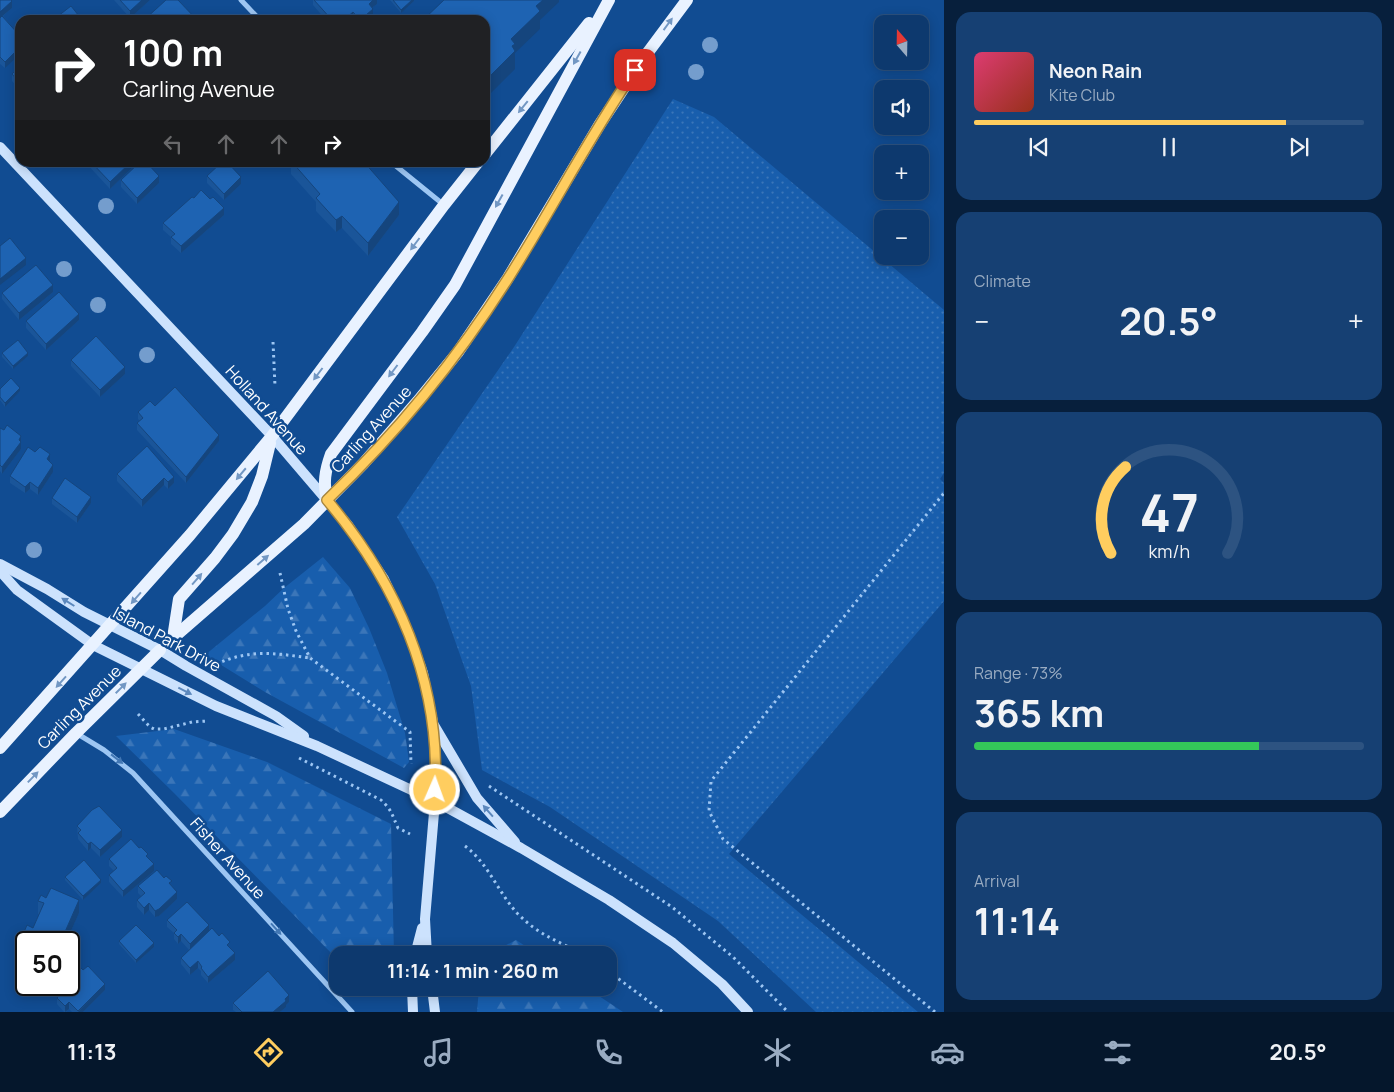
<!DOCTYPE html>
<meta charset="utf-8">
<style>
body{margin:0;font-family:Manrope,sans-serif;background:#164073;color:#f1f3f6;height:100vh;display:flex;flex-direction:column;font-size:19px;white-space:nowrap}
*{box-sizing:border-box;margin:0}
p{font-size:16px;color:#9aacc2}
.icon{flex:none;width:28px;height:28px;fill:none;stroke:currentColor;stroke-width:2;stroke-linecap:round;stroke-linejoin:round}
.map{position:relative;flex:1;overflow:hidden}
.sheet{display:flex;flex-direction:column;gap:12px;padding:12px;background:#071f3c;width:450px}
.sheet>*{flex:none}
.hud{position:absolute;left:15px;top:15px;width:475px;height:152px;border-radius:15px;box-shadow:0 2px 12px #0003,0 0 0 1px #2d5381;background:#202124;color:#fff;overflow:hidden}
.needle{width:32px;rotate:340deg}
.fabs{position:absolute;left:874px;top:15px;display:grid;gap:10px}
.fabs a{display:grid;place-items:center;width:55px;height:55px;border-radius:10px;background:#0d396e;box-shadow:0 2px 12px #0003,0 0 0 1px #2d5381;font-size:25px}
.speed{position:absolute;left:15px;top:931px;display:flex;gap:10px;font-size:25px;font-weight:700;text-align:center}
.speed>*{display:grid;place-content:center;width:65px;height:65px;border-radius:50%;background:#0d396e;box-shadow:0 2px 12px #0003,0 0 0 1px #2d5381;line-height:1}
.speed .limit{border:2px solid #111;border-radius:8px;background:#fff;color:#111}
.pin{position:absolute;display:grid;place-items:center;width:42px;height:42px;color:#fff;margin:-21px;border-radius:10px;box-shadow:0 2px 8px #0006}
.me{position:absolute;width:55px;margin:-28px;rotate:2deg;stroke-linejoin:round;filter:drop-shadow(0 0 4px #0008)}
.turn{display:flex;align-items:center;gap:18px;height:105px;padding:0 25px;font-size:22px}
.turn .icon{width:65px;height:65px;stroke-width:2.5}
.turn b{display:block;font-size:35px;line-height:42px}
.lanes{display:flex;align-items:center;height:48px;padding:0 25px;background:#0003;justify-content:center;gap:25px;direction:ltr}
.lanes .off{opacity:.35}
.big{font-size:38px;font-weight:700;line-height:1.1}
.sheet .widget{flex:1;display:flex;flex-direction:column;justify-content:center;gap:8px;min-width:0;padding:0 18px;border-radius:15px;background:#164073}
.sheet .dial{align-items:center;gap:0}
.dial svg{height:130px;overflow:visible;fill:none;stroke:#2d5381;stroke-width:7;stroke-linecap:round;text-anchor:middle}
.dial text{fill:#f1f3f6;stroke:none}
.song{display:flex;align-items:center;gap:15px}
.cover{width:60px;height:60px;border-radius:8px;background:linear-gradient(135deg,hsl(340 70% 55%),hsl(10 70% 35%))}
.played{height:5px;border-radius:2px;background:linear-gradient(90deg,#ffcd5f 80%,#2d5381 80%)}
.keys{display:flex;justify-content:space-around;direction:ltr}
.heat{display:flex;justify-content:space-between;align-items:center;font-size:28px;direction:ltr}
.charge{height:8px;border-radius:4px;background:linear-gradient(90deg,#34c759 73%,#2d5381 0)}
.trip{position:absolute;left:329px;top:946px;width:288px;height:50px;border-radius:15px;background:#0d396e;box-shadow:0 2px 12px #0003,0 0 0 1px #2d5381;font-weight:700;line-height:50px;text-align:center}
.tabs{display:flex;height:80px;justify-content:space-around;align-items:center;background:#05172c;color:#9aacc2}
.tabs .icon{width:35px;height:35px}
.tabs .selected{color:#ffcd5f}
.tabs b{font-size:22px;color:#f1f3f6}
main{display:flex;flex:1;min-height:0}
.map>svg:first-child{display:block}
.grass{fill:url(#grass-dots)}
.forest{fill:url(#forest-firs)}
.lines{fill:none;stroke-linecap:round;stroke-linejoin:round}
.path{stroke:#9dc6f3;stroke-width:3;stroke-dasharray:2.5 4;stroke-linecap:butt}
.street{stroke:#9dc6f3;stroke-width:5}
.secondary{stroke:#cce2fd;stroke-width:10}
.primary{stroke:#e9f2ff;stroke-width:12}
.tree{fill:#749dcd}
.wall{fill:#1a5599}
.shaded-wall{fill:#15457d}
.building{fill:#1e63b2;stroke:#15457d}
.oneway{fill:#7297c3}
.oneway2{fill:#5c88bd}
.oneway3{fill:#4277b4}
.route-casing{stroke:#a6853e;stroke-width:12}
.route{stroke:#ffcd5f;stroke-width:9}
.labels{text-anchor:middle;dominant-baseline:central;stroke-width:5;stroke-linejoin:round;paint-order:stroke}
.street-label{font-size:16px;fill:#fff;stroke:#114c92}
</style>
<main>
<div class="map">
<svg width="944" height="1012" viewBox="0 0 944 1012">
<defs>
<pattern id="grass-dots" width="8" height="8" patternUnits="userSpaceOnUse" patternTransform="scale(1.25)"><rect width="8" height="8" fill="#185ead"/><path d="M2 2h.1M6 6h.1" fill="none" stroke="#3b76b9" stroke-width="1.8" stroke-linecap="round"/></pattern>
<pattern id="forest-firs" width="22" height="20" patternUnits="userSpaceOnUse" patternTransform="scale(1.25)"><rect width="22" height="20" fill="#185ead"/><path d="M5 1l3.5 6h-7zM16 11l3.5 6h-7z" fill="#3b76b9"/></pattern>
</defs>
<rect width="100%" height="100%" fill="#114c92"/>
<path class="grass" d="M673,99L714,117L944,310V473L940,479L944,483V601L729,854L918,1012H816L718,921L550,807L482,770L471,686L435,584L397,517L514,347Z"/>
<g class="forest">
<path d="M323,557L350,588L369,628L387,673L405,733L409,762L404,768L265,692L205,655L265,606L284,588Z"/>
<path d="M174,729L267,762L391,824L394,955H338L337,959L174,793L116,736Z"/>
<path d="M516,940L539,955H487Z"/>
<path d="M479,988H587L623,1012H477Z"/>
</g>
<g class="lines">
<g class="path">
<path d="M273,342L275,386"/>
<path d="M280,573L288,609L296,631L310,658L410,732L411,764"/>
<path d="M216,664C251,649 273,653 310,658"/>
<path d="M138,714L150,727L154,729H164L192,722L208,721"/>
<path d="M299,758L381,800C392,810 392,815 398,828L410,834"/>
<path d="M489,786L672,907L733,957L788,1012"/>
<path d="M465,846C488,863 498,892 517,913C538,935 560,942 585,955"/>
<path d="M608,971L663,1012"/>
<path d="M935,1012L723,839L709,811L711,781L944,493"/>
</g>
<g class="street">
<path d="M241,0L260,20"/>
<path d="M391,162L444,205"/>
<path d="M76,733L104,750L133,773L352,1012"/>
</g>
<g class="secondary">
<path d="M0,147L272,436L348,525L384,579L408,631L423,673L433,722L436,762L435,801L425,919L427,955"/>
<path d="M0,564L47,589L84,612L160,650L186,666L276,716L304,736"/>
<path d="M0,571L17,590L93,645L216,706L317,746L435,801L521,848L609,900L673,943L722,984L748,1012"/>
<path d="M434,725L477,798L515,842"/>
<path d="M415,955L422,928"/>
<path d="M412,988L413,1012"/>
<path d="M432,988L435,1012"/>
</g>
<g class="primary">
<path d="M485,154L589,23"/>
<path d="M327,500C323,483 325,471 331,454L422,332L455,285L609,0"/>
<path d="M173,638L304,524L363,464L418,401L458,352L508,278L600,124L643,59L687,0"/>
<path d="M173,638L179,599L215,558L233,534L252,502L262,476L270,443"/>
<path d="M0,748L190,535L272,436L444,205L478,162"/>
<path d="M0,812L76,733L160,650"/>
</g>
</g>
<g class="tree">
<circle cx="710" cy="45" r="8"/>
<circle cx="696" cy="72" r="8"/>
<circle cx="106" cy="206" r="8"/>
<circle cx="64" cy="269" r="8"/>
<circle cx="98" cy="305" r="8"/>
<circle cx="147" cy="355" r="8"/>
<circle cx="34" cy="550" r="8"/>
</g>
<g class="wall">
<path d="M0,0L12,8L3,16L20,36L5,68L0,64Z"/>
<path d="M114,0H150L130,18Z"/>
<path d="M313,0H377V4L372,8L373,15L368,20H354L353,19L351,20H326L313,5Z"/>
<path d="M390,0H414V1L401,13Z"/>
<path d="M20,66V90L12,81V74Z"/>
<path d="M85,162H138L110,189Z"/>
<path d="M276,162H287L281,168Z"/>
<path d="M291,162H364L399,215L368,256L342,228L336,232L316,211V202L291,174Z"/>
<path d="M207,176L241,184L224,200L207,183Z"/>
<path d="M121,180L159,183L137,204L121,187Z"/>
<path d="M224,215L181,253L171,244V237L163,230V223Z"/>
<path d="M53,292L19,320L2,299V293Z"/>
<path d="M79,320L46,350L26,328V321Z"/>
<path d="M2,353L28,356L13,369L2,357Z"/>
<path d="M71,360L125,374L100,397L71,366Z"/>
<path d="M0,389L20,391L5,407L0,400Z"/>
<path d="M155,406L219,441L186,483L137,430V423L140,421L138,419V412Z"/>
<path d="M0,428L4,430L21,436V449L2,474L0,471Z"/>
<path d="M147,446L174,483L168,489L164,485L142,507L117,481V474Z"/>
<path d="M35,452L50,460V462L53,472L38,495L30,489L25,493L10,483V476Z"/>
<path d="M52,498L91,503L77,523L52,504Z"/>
<path d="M77,826L122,837L100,857L91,848L88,851L78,839Z"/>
<path d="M148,858L154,871L123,897L109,882V875L114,871L109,866V859Z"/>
<path d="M65,877L101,883L83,900L65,880Z"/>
<path d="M138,886H172L177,899L159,916L155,917L149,910L144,915L137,907V900L141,896L138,893Z"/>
<path d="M38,901L79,913L66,942H26V965L17,961V949L33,928L39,914H38Z"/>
<path d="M167,920L209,931L230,948L235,960L208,983L201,975V971L198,968L190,975L181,964V958L189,950L181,941L178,944L174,939V933L167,927Z"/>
<path d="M119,941L154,947L136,963L119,944Z"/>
<path d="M83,970L105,990L83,1012H72L69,1009L66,1012H64L57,1004V997L52,991V985Z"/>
<path d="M289,1002L286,1005V1007L280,1012H236L233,1010V1003Z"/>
</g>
<g class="shaded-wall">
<path d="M142,0H150L130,18V11Z"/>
<path d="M373,0H377V4L369,10V4Z"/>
<path d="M412,0H414V1L401,13V10Z"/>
<path d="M543,0H559V2L540,20V29L515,53V69L485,99V81L511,39L536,6Z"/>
<path d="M12,1V8L0,18V12Z"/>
<path d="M373,9V15L368,20H360Z"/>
<path d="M353,12V19L351,20H346V18Z"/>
<path d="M79,16V19L78,20H73Z"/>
<path d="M20,47V54L5,68V62Z"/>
<path d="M131,162H138L110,189V182Z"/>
<path d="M281,162H287L281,168Z"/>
<path d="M159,176V183L137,204V198Z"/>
<path d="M241,177V184L224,200V194Z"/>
<path d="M399,202V215L368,256V243Z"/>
<path d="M224,208V215L181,253V246Z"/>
<path d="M342,216V228L336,232V220Z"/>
<path d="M26,258V265L0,285V279Z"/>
<path d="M53,285V292L19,320V313Z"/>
<path d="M79,314V320L46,350V344Z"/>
<path d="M28,353V356L13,369V366Z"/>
<path d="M125,367V374L100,397V390Z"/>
<path d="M20,388V391L5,407V403Z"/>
<path d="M219,435V441L186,483V477Z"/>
<path d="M21,436V449L2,474V467Z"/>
<path d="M50,454V460L47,466V459Z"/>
<path d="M53,465V472L38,495V488Z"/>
<path d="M174,477V483L168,489V482Z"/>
<path d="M164,478V485L142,507V500Z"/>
<path d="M30,482V489L25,493V487Z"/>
<path d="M91,497V503L77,523V517Z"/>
<path d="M122,830V837L100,857V850Z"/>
<path d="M91,842V848L88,851V844Z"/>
<path d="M154,864V871L123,897V891Z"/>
<path d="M101,880V883L83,900V896Z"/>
<path d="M177,892V899L159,916L155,917V911Z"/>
<path d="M79,900V913L66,942H61Z"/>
<path d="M149,903V910L144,915V908Z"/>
<path d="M209,925V932L190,950V944Z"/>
<path d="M181,934V941L178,944V937Z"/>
<path d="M154,943V947L136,963V960Z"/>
<path d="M235,953V960L208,983V977Z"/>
<path d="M198,961V968L190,975V968Z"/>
<path d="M105,984V990L83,1012H78Z"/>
<path d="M289,995V1002L286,1005V1007L280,1012H273Z"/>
<path d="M69,1002V1009L65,1012V1006Z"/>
</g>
<g class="building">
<path d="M0,0H11L12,1L0,12Z"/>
<path d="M120,0H142L130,11Z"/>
<path d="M166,0H178L197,20H144Z"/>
<path d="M314,0H373L369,4L373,9L360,20L353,12L346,18L348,20H332Z"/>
<path d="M393,0H412L401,10Z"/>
<path d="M444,0H543L536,6L540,11L511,39L515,44L512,46L515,51L485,81V20H423Z"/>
<path d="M71,6L79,16L73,20H53Z"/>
<path d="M2,16L20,36V47L5,62L0,57V18Z"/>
<path d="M20,66V83L12,74Z"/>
<path d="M91,162H131L110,182Z"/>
<path d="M140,162H146L159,176L137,198L121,180Z"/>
<path d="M222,162H227L241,177L224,194L207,176Z"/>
<path d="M292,162H364L399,202L368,243L342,216L336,220L316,198L320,194Z"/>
<path d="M201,190L210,199L213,197L224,208L181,246L171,237L175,234L163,223L192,197L194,198Z"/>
<path d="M10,238L26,258L0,279V246Z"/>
<path d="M36,265L53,285L19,313L2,293Z"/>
<path d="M59,292L79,314L46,344L26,321Z"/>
<path d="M96,336L125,367L100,390L71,360Z"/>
<path d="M18,340L28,353L13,366L2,353Z"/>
<path d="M11,378L20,388L5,403L0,397V389Z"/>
<path d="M175,387L219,435L186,477L137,423L143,418L138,412L150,401L155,406Z"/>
<path d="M7,425L21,436L19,440L21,442L2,467L0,465V428L4,430Z"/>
<path d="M147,446L174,477L168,482L164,478L142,500L117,474Z"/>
<path d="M28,447L35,452L40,447L50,454L47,459L53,465L38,488L30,482L25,487L10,476Z"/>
<path d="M65,478L91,497L77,517L52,498Z"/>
<path d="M99,806L122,830L100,850L91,842L88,844L78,833L81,830L77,826L92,810Z"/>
<path d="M131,839L139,848L141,847L148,854L146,856L154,864L123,891L109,875L117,868L109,859Z"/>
<path d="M84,860L101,880L83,896L65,877Z"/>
<path d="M157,870L164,878L166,876L172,881L169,883L177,892L159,909L155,911L149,903L144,908L137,900L145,893L138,886Z"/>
<path d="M51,888L79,900L61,941L51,937L48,942H26V952L17,949L27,925L33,928L44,903L38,901L41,895L46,898Z"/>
<path d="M187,902L209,925L190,944L181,934L178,937L174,933L177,930L167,920Z"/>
<path d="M136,925L154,943L136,960L119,941Z"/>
<path d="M212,928L219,936L222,933L230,942L227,945L235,953L208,977L201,968L202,967L198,961L190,968L181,958Z"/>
<path d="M75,962L83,970L88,966L105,984L78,1011L69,1002L65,1006L57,998L61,994L52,985H69V969Z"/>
<path d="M268,971L289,995L285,999L286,1001L273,1012H242L233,1003Z"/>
</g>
<defs><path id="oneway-solid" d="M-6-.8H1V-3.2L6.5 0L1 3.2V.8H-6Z" transform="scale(1.25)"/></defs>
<g class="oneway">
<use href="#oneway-solid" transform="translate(668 24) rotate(-54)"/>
<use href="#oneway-solid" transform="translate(577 58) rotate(119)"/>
<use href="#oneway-solid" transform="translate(523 107) rotate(129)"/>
<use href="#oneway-solid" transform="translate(499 201) rotate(119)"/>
<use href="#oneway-solid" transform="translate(415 244) rotate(127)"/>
<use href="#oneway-solid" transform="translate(393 371) rotate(127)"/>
<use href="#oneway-solid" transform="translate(318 374) rotate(127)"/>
<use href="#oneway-solid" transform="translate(241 474) rotate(130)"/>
<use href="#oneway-solid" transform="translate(263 560) rotate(-41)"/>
<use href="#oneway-solid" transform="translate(197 579) rotate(-49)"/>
<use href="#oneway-solid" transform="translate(136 598) rotate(131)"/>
<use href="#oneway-solid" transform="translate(61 682) rotate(132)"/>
<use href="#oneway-solid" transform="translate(121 688) rotate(-45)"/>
<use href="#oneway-solid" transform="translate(33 777) rotate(-46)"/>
</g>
<g class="oneway2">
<use href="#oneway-solid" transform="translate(68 602) rotate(-148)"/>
<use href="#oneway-solid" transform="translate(185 691) rotate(27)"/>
<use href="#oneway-solid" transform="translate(488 811) rotate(-131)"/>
</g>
<g class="oneway3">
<use href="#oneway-solid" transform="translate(117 759) rotate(38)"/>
<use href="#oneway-solid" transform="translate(276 929) rotate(48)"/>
</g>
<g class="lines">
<defs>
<path id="route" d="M435,790C441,681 396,582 327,500C396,434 458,358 509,277C552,209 589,137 635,70"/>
</defs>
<use href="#route" class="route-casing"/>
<use href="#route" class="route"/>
</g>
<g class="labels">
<g class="street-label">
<text transform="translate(267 410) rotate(48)">Holland Avenue</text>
<text transform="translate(371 429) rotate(-48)">Carling Avenue</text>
<text transform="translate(167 639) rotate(28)">Island Park Drive</text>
<text transform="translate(79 707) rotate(-45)">Carling Avenue</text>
<text transform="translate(228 858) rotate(48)">Fisher Avenue</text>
</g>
</g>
</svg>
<div class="fabs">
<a><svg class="needle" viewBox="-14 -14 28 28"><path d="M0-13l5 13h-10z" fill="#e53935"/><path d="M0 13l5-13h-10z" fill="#9aacc2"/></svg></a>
<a><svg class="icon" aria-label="sound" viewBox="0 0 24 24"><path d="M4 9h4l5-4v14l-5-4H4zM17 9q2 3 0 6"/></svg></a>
<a>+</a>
<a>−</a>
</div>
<div class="speed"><div class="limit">50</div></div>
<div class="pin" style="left:635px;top:70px;background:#d93025"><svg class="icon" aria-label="arrive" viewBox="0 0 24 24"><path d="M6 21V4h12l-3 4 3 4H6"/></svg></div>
<svg class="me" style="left:435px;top:790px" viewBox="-20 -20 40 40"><circle r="17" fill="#ffcd5f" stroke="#fff" stroke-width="3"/><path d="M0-11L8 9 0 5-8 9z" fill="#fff"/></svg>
<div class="trip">11:14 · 1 min · 260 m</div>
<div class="hud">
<div class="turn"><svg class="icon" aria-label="right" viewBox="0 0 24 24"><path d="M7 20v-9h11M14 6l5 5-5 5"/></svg><div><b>100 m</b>Carling Avenue</div></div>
<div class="lanes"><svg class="icon off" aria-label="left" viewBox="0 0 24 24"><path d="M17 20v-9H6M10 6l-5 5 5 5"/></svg><svg class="icon off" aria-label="ahead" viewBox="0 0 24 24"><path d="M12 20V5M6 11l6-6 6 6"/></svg><svg class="icon off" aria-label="ahead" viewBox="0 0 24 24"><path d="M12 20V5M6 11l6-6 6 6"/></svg><svg class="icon" aria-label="right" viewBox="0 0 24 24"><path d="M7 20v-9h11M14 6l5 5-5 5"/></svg></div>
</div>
</div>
<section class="sheet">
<div class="widget">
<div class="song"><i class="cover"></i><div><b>Neon Rain</b><p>Kite Club</p></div></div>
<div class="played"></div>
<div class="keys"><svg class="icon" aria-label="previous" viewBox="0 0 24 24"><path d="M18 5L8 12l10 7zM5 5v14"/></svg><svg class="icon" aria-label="pause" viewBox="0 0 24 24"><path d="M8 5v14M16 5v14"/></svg><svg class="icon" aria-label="next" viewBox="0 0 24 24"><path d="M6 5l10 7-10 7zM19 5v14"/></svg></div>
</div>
<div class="widget"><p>Climate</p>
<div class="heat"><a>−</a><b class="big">20.5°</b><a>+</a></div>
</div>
<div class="widget dial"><svg viewBox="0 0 100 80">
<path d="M14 69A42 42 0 1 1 86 69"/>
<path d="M14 69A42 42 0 0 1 23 16" stroke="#ffcd5f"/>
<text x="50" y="56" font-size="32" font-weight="700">47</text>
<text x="50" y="72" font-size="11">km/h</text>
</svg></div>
<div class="widget"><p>Range · 73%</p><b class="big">365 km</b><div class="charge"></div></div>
<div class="widget"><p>Arrival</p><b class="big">11:14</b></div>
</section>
</main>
<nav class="tabs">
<b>11:13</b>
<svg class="icon selected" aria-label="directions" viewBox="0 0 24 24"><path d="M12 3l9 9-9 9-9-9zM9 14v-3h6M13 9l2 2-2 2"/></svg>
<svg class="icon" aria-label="music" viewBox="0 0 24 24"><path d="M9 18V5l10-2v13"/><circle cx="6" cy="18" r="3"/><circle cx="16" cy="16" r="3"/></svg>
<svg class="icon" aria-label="phone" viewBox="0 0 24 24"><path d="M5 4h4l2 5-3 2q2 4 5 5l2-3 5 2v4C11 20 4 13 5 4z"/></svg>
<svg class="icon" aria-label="climate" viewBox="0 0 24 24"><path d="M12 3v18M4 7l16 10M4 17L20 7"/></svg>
<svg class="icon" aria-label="car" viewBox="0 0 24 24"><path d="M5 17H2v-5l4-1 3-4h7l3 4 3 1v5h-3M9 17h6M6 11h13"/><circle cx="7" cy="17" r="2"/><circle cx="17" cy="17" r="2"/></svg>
<svg class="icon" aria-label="filters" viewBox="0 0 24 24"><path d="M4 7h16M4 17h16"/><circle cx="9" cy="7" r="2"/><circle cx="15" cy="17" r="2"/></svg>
<b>20.5°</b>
</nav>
